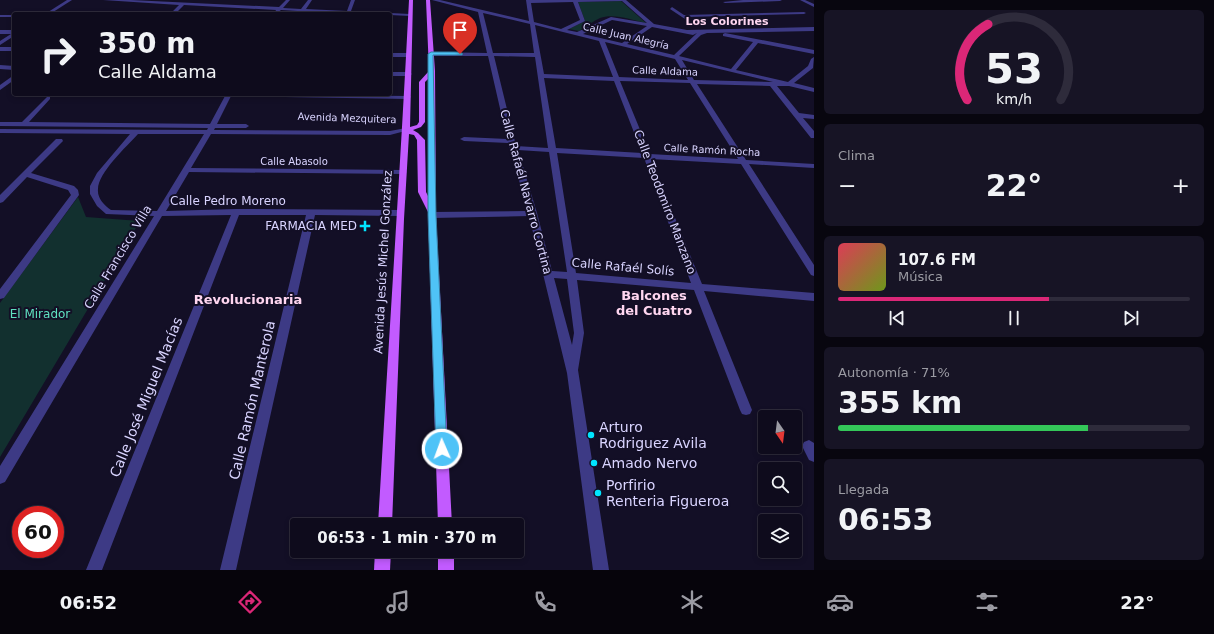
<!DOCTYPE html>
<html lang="es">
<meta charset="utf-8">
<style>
body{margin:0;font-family:"DejaVu Sans",sans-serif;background:#171425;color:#f1f3f6;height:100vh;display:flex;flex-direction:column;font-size:15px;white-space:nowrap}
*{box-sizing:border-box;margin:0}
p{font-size:13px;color:#9b9ba3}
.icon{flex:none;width:22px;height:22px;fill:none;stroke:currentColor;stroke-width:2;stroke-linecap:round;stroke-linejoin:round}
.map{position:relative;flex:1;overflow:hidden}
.drawer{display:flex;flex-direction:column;gap:10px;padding:10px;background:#08060f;width:400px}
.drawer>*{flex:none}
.banner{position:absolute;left:12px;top:12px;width:380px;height:84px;border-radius:4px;box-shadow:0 2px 6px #0003,0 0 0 1px #2e2b3b;background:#0e0b1c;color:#f1f3f6;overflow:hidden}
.needle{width:26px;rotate:166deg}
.tools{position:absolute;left:758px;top:410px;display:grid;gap:8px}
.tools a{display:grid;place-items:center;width:44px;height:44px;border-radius:4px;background:#0e0b1c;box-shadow:0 2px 6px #0003,0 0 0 1px #2e2b3b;font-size:20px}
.speed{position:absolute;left:12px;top:506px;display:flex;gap:8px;font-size:20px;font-weight:700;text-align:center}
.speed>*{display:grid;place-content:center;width:52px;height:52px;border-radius:50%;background:#0e0b1c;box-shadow:0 2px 6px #0003,0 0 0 1px #2e2b3b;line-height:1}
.speed .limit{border:6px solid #d22;background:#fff;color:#111}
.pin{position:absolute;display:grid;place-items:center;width:34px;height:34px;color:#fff;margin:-41px -17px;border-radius:50% 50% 50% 0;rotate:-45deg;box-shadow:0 0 4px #0007}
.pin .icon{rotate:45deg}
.me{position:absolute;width:44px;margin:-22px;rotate:358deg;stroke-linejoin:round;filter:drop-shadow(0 0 3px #0008)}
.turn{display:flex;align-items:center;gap:14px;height:84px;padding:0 20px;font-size:18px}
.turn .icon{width:52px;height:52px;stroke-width:2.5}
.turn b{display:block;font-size:28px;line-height:34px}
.big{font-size:30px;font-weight:800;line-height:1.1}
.drawer .tile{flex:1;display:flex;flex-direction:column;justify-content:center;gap:6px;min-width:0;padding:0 14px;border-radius:6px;background:#171425}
.drawer .dial{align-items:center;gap:0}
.dial svg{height:104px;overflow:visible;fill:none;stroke:#2e2b3b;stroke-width:7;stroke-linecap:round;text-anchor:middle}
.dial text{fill:#f1f3f6;stroke:none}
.song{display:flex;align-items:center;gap:12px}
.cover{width:48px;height:48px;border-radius:6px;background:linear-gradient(135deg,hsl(350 70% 55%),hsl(80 70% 35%))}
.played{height:4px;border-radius:2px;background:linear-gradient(90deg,#db2777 60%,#2e2b3b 60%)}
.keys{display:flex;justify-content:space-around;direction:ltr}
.heat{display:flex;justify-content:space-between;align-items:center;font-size:22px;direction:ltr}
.charge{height:6px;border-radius:3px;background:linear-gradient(90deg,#34c759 71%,#2e2b3b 0)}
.trip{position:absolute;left:290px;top:518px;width:234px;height:40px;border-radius:4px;background:#0e0b1c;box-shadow:0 2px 6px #0003,0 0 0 1px #2e2b3b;font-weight:800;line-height:40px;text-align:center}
.tabs{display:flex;height:64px;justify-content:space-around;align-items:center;background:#06040b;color:#9b9ba3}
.tabs .icon{width:28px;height:28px}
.tabs .selected{color:#db2777}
.tabs b{font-size:18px;color:#f1f3f6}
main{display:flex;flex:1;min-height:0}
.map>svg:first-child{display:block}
.green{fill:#12302f}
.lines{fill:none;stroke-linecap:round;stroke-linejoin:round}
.minor{fill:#3d3a85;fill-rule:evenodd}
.major{fill:#c25bff;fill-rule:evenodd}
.route{fill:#4fc3f7;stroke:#337fa1}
.poi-dot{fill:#00e5ff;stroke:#130f26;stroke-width:1.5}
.labels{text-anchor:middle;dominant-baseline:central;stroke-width:4;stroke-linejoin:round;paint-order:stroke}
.far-street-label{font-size:10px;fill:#d9d4ff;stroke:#130f26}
.far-neighbourhood-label{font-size:11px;font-weight:bold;fill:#ffd6f0;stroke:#130f26}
.street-label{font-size:12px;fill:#d9d4ff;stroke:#130f26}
.poi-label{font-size:12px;fill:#d9d4ff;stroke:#130f26;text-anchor:end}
.park-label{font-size:12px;fill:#5fe0c0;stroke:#130f26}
.neighbourhood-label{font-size:13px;font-weight:bold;fill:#ffd6f0;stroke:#130f26}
.near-street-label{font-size:14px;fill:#d9d4ff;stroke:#130f26}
.near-poi-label{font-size:14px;fill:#d9d4ff;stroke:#130f26;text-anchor:start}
</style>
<main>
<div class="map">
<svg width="814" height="570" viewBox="0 0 814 570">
<rect width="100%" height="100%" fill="#130f26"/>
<g class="green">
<path d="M621,1L646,23C632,20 614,13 600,18C593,21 586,27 579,31L569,29L585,21L578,2Z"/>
<path d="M78,197L86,217L140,221L0,457V303Z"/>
</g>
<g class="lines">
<g class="minor">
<path d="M67,0H72L50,14H45Z"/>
<path d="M103,0H131L279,7L286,0H290L283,8L301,9L308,0H312L306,9L347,11L351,0H355L351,11L382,14H346L281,10L277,13L275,12L276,10L184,5L175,14H170L179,5Z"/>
<path d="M432,0H440L529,21L526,0H626L654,24L687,30L814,27V31L707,33L701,35L679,56L731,69L753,42L723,36V34L725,33L814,50V54L758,43L736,70L788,82L808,66L811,59L814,57L813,68L794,83L814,88V92L789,86H777L799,113L814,115V119L803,118L814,131V138H811L770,86L697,84L746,160L814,164V168L749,164L814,265V276L811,275L741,164L651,159L702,284L814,293V301L704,291L752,410L750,414L746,415L742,414L740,410L694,290L577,280L584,333L578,370L609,570H593L567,373L529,216L432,218L428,215L432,212L528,211L508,143L464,141L460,139L464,137L507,139L488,56H431L428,54L431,52L487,53L478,12ZM622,1L647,23L611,17L577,32L567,30L585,21L578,2ZM573,2L580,20L561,29L534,22L531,3ZM483,13L530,24L534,53H493ZM612,20L647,26L622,43L583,34ZM535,25L599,41L613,77L544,74ZM652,27L693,35L697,33L674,55L627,44ZM605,42L675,59L688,80L619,77ZM494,56L535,57L548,148L516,146ZM682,60L773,82L694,80ZM544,78L614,81L642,153L556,148ZM620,81L690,83L738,159L650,154ZM518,150L549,152L567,272L552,271L537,213ZM557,153L644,158L691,283L576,273ZM554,278L567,279L574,333L572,345Z"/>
<path d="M743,0H782L780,1L725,3L723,2Z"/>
<path d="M800,0H805L814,4V7Z"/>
<path d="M672,7L684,15L804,12L806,13L804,14L687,17L690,20L688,21L670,9Z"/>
<path d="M390,13L410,14L412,15L410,16L390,15V14H388Z"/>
<rect x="0" y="15" width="14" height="2"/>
<path d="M0,30H14V36L0,45V41L11,34H0Z"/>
<rect x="0" y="47" width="14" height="4"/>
<path d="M390,53H408L411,55L408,57H390Z"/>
<path d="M0,65L14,66V70L0,69Z"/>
<path d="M390,72H409L412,74L409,76H390Z"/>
<path d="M14,75V80L0,90V85Z"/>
<path d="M186,94L410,96L411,97L408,99L231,96L217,124H246L249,126L246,128H215L214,130L390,131L406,128L409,130L390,135L211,134L191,168L403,170L407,172L403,174L189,172L166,211L236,209L400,210L404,213L400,216L315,215L236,570H220L306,215H239L102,570H86L231,215L162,216L5,482L0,484V466L154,216L106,214L97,206L90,194V186L97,173L130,134L0,133V129L207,130L208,128L0,126V122H22L48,96L50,97V99L29,122L210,124L225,96H189ZM138,134H204L157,211L111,210C104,205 97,198 98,189C98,173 127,146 138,134Z"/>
<path d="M56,139H62L63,141L31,173L74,186L78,190L79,195L4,298L0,299V289L71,195L68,190L27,177L3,202L0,203V195Z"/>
<path d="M809,440L814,443V462L809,460L802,446L804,442Z"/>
</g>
<g class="major">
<path d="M409,0H413L410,127L417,125L419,122V82L429,71L426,0H430L435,71L436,215L452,525H438L428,212L418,192L417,140L414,135L409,134L404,219L392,525H378C388,350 400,175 409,0ZM429,78L428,196L426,192L425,140L418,133L413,130L421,127L425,122V82Z"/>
<path d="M375,551H391L390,570H374Z"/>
<rect x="438" y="551" width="16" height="19"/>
</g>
</g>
<path class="route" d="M460,52L463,54L462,55H433L436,215L447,449L446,452L442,454L437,452L436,449L428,215V54L431,52Z"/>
<g class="poi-dot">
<path d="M363 220h4v4h4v4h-4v4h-4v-4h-4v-4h4z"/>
<circle cx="591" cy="435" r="4"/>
<circle cx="594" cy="463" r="4"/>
<circle cx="598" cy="493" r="4"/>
</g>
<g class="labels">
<g class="far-street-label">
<text transform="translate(626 36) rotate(13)">Calle Juan Alegría</text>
<text transform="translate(665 71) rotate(2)">Calle Aldama</text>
<text transform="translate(347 118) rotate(2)">Avenida Mezquitera</text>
<text transform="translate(712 150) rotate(3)">Calle Ramón Rocha</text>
<text x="294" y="161">Calle Abasolo</text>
</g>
<g class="far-neighbourhood-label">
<text x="727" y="21">Los Colorines</text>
</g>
<g class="street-label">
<text transform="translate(526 192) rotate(75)">Calle Rafaél Navarro Cortina</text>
<text x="228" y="201">Calle Pedro Moreno</text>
<text transform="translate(665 202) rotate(69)">Calle Teodomiro Manzano</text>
<text transform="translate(118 257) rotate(-59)">Calle Francisco Villa</text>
<text transform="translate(383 262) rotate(-87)">Avenida Jesús Michel González</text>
<text transform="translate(623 267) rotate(5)">Calle Rafaél Solís</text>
</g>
<g class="poi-label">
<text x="357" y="226">FARMACIA MED</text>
</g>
<g class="park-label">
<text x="40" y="314">El Mirador</text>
</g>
<g class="neighbourhood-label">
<text x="654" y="295">Balcones<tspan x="654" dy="15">del Cuatro</tspan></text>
<text x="248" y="299">Revolucionaria</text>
</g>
<g class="near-street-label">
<text transform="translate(146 397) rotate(-68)">Calle José Miguel Macías</text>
<text transform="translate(252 400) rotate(-77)">Calle Ramón Manterola</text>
</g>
<g class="near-poi-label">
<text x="599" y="427">Arturo<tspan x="599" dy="16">Rodriguez Avila</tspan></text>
<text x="602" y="463">Amado Nervo</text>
<text x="606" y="485">Porfirio<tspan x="606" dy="16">Renteria Figueroa</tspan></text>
</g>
</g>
</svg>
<div class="tools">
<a><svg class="needle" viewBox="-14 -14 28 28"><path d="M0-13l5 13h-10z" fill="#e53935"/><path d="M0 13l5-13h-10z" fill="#9b9ba3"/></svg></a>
<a><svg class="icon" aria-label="search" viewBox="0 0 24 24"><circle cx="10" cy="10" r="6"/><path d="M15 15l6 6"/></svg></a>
<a><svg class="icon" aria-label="layers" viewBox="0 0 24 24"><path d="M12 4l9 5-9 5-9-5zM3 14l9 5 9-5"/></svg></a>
</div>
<div class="speed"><div class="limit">60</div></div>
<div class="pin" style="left:460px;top:54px;background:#d93025"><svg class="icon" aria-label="arrive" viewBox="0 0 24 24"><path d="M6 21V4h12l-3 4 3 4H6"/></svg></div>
<svg class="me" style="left:442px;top:449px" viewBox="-20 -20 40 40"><circle r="17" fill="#4fc3f7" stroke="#fff" stroke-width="3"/><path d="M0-11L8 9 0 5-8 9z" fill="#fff"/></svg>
<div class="trip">06:53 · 1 min · 370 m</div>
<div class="banner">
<div class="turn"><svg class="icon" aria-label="right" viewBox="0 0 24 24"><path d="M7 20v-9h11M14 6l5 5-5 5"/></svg><div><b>350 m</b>Calle Aldama</div></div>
</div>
</div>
<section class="drawer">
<div class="tile dial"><svg viewBox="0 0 100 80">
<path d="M14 69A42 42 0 1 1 86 69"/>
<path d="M14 69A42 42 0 0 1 30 11" stroke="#db2777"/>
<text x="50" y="56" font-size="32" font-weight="700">53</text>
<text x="50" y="72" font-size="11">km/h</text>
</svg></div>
<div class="tile"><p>Clima</p>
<div class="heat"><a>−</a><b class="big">22°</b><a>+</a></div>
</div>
<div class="tile">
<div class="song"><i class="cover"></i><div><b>107.6 FM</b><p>Música</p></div></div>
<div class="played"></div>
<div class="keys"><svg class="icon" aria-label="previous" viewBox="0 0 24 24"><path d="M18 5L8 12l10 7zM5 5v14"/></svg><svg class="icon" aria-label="pause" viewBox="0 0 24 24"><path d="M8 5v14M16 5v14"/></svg><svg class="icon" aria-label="next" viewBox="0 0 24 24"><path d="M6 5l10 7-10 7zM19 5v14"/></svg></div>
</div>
<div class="tile"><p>Autonomía · 71%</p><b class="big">355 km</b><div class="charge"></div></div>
<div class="tile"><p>Llegada</p><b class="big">06:53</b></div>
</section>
</main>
<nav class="tabs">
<b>06:52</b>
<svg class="icon selected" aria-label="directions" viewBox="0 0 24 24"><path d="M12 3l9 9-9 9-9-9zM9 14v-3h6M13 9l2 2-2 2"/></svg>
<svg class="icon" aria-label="music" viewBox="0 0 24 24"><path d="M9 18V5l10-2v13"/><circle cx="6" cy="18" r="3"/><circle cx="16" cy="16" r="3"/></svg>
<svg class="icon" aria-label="phone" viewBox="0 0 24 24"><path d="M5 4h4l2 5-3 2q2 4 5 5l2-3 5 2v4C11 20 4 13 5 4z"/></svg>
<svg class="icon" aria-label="climate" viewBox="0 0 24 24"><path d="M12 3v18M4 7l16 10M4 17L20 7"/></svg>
<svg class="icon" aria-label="car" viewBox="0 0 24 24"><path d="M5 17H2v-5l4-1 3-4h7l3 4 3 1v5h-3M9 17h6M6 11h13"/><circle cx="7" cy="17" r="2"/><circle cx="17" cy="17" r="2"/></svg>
<svg class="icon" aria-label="filters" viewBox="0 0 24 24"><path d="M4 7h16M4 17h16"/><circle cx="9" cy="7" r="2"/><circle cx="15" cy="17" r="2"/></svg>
<b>22°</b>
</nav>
